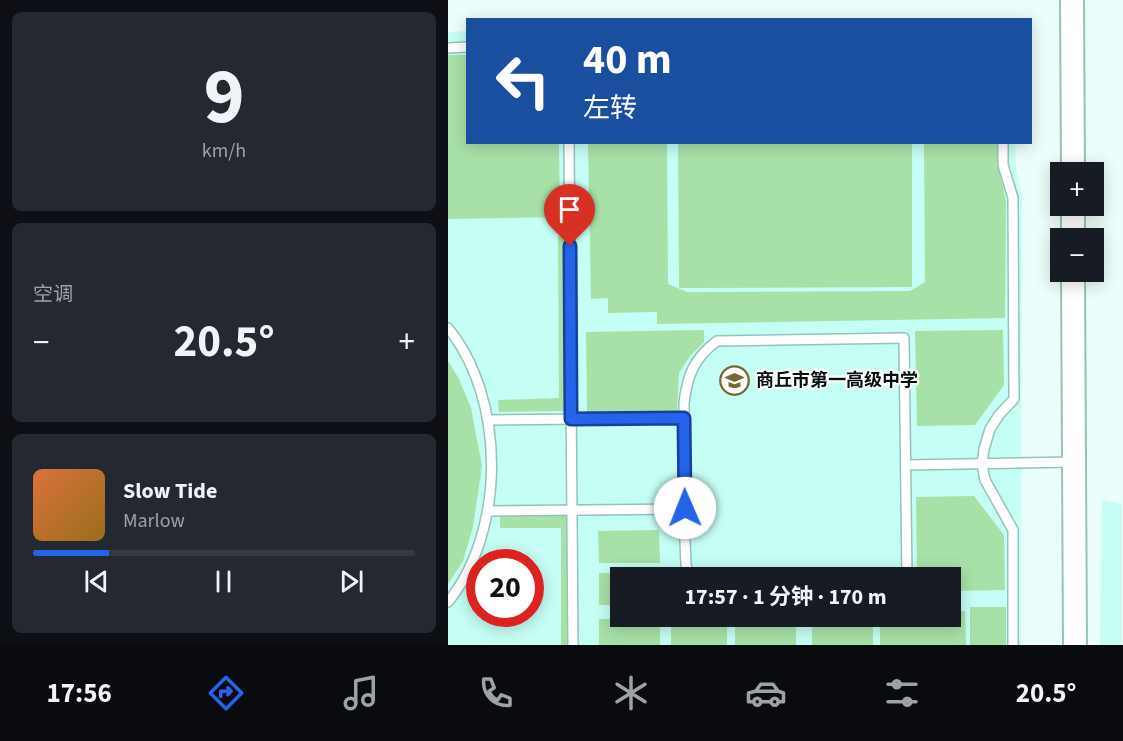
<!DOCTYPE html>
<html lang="zh">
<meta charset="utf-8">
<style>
body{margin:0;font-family:"Source Sans 3","Noto Sans SC",sans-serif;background:#242831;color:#f1f3f6;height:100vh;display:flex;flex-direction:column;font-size:22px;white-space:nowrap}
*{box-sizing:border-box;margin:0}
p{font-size:20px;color:#9ea1a6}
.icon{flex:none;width:33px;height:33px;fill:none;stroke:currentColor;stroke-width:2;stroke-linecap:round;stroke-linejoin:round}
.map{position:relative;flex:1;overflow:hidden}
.panel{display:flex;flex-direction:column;gap:12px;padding:12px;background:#0d0f14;width:448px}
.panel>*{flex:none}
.hud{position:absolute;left:18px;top:18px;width:566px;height:126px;border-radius:0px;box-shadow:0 3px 15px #0003;background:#1a4fa0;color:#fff;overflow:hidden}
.tools{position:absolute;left:602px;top:162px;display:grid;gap:12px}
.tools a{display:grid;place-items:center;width:54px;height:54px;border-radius:0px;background:#171b24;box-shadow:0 3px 15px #0003;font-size:30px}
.speed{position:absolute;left:18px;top:549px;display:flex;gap:12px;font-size:30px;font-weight:700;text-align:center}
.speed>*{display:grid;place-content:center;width:78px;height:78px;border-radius:50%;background:#171b24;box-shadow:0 3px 15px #0003;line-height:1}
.speed .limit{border:9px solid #d22;background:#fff;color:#111}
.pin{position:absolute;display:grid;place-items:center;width:51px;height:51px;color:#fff;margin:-62px -26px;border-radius:50% 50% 50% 0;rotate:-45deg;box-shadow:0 0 6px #0007}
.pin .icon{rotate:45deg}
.me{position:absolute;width:66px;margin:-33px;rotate:359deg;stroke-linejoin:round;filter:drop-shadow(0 0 4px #0008)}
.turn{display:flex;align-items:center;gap:21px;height:126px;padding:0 18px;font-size:27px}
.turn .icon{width:78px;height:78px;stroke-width:2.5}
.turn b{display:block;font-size:42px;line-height:51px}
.big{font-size:45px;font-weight:700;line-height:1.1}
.panel .widget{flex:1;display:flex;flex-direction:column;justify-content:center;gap:9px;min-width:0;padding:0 21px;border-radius:9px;background:#242831}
.panel .dial{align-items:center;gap:0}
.dial b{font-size:78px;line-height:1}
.song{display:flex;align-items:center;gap:18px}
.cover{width:72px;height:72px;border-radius:9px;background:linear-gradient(135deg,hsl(20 70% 55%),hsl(40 70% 35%))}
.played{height:6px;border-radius:3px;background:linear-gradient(90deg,#2563eb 20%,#363941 20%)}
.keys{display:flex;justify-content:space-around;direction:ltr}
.heat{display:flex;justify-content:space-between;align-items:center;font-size:33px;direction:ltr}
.trip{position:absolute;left:162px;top:567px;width:351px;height:60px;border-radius:0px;background:#171b24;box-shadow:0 3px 15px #0003;font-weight:700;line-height:60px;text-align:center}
.tab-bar{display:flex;height:96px;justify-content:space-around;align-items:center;background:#090b0e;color:#9ea1a6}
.tab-bar .icon{width:42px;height:42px}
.tab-bar .active{color:#2563eb}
.tab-bar b{font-size:27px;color:#f1f3f6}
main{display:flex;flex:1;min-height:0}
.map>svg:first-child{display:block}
.built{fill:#c5fef4;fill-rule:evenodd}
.green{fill:#a8e1a8}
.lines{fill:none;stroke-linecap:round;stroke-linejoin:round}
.service-casing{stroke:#95c2ba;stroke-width:12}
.tertiary-casing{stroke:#95c2ba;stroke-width:26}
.service{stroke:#fff;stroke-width:9}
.tertiary{stroke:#fff;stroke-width:22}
.route-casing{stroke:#184099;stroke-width:15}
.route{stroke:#2563eb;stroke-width:10}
.labels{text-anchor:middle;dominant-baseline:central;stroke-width:4.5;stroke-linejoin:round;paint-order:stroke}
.poi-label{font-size:18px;font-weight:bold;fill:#010e0c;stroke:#fff;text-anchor:start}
</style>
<main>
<section class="panel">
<div class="widget dial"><b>9</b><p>km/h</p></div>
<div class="widget"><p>空调</p>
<div class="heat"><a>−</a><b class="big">20.5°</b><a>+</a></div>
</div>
<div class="widget">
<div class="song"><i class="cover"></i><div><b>Slow Tide</b><p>Marlow</p></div></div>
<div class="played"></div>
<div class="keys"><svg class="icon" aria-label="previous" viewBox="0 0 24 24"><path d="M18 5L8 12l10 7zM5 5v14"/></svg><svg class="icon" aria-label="pause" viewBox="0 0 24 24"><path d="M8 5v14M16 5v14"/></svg><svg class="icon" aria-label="next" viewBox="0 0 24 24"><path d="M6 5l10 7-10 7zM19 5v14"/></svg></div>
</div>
</section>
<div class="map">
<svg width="675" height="645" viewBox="0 0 675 645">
<rect width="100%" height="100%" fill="#ecfefb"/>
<g class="built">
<path d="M19,31L20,142L567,143L568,168L574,197L573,645H0V32ZM32,562H82V614H32ZM172,578H502V616H172Z"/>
<path d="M654,500L674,504V645H652Z"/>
</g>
<g class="green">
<path d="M0,55H19L20,142L111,143L112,217L0,219Z"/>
<path d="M140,143H219L220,284L239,292L462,291L477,282L476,143H549L550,163L558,202L557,318L209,324V312L160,313V298L143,299Z"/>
<path d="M230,143H464V287L231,288Z"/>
<path d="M110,236H119L120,411L51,412L50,400L111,398Z"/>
<path d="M256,330V342L242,356L231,373L229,413H139L138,332Z"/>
<path d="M555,330L556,385L527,425L469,426L467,331Z"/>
<path d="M0,361L11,379L23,408L34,466L25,527L15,561L0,584Z"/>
<path d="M526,496L556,535L557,590L503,591L502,578L469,577L468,497Z"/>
<path d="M52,515H121L122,645H113V528H52Z"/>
<path d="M211,530L212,563H151L150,531Z"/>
<path d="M212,572V577L172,578V605H151V573Z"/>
<rect x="522" y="607" width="36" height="38"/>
<path d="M503,611H517L518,645H432V617L502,616Z"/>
<path d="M279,617V645H223V618Z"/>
<rect x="287" y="617" width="61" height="28"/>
<path d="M425,617V645H364V618Z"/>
<rect x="151" y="619" width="61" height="26"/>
</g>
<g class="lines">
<defs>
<g id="service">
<path d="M0,48L20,47"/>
<path d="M121,142L125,645"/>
<path d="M555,142V165L565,198L566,399L551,415L542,429L536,449L534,464L537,480L565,530V645"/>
<path d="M0,328C58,399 58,531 0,602"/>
<path d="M40,420L236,418"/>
<path d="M458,465L626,462"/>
<path d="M40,511L237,509"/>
<path d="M242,578L238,565L237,541L236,403C239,376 246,358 269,341L456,338L459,578"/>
</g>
<g id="tertiary">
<path d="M624,0L625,172"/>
<path d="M625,206V238"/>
<path d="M625,272L627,645"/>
</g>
</defs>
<use href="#service" class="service-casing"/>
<use href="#tertiary" class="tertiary-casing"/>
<use href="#service" class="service"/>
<use href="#tertiary" class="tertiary"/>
</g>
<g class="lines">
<defs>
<path id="route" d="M122,246L123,419L236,418L237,508"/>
</defs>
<use href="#route" class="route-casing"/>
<use href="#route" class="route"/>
</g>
<defs>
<symbol id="school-ring" viewBox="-11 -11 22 22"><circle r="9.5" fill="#fff" stroke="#7a6635" stroke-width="1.5"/><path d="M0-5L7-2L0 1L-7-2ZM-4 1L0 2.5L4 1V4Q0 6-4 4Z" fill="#7a6635"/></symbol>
</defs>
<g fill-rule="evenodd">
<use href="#school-ring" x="270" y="364" width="33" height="33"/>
</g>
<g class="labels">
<g class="poi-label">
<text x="308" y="380">商丘市第一高级中学</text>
</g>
</g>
</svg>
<div class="tools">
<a>+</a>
<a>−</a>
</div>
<div class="speed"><div class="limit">20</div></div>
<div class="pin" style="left:122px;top:246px;background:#d93025"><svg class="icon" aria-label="arrive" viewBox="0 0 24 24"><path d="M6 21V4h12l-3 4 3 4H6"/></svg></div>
<svg class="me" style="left:237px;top:508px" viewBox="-20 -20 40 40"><circle r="19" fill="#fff"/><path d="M0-13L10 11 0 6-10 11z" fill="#2563eb"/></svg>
<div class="trip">17:57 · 1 分钟 · 170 m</div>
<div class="hud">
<div class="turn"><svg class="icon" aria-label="left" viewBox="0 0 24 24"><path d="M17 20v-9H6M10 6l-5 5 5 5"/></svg><div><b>40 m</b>左转</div></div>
</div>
</div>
</main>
<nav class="tab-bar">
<b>17:56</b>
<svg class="icon active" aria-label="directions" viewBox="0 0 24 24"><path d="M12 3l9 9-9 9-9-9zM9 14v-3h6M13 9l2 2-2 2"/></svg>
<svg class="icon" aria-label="music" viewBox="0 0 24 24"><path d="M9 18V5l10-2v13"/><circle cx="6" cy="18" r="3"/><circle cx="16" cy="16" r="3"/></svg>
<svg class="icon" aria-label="phone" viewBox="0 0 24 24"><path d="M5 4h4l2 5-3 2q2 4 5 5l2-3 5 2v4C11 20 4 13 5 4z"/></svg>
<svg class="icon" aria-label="climate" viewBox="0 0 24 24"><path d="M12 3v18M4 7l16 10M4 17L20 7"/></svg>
<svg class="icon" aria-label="car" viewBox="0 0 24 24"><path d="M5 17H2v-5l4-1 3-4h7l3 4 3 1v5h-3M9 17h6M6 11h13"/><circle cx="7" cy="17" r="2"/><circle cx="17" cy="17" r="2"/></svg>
<svg class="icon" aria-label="filters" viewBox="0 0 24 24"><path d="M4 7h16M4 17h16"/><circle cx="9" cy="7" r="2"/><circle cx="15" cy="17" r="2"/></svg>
<b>20.5°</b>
</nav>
